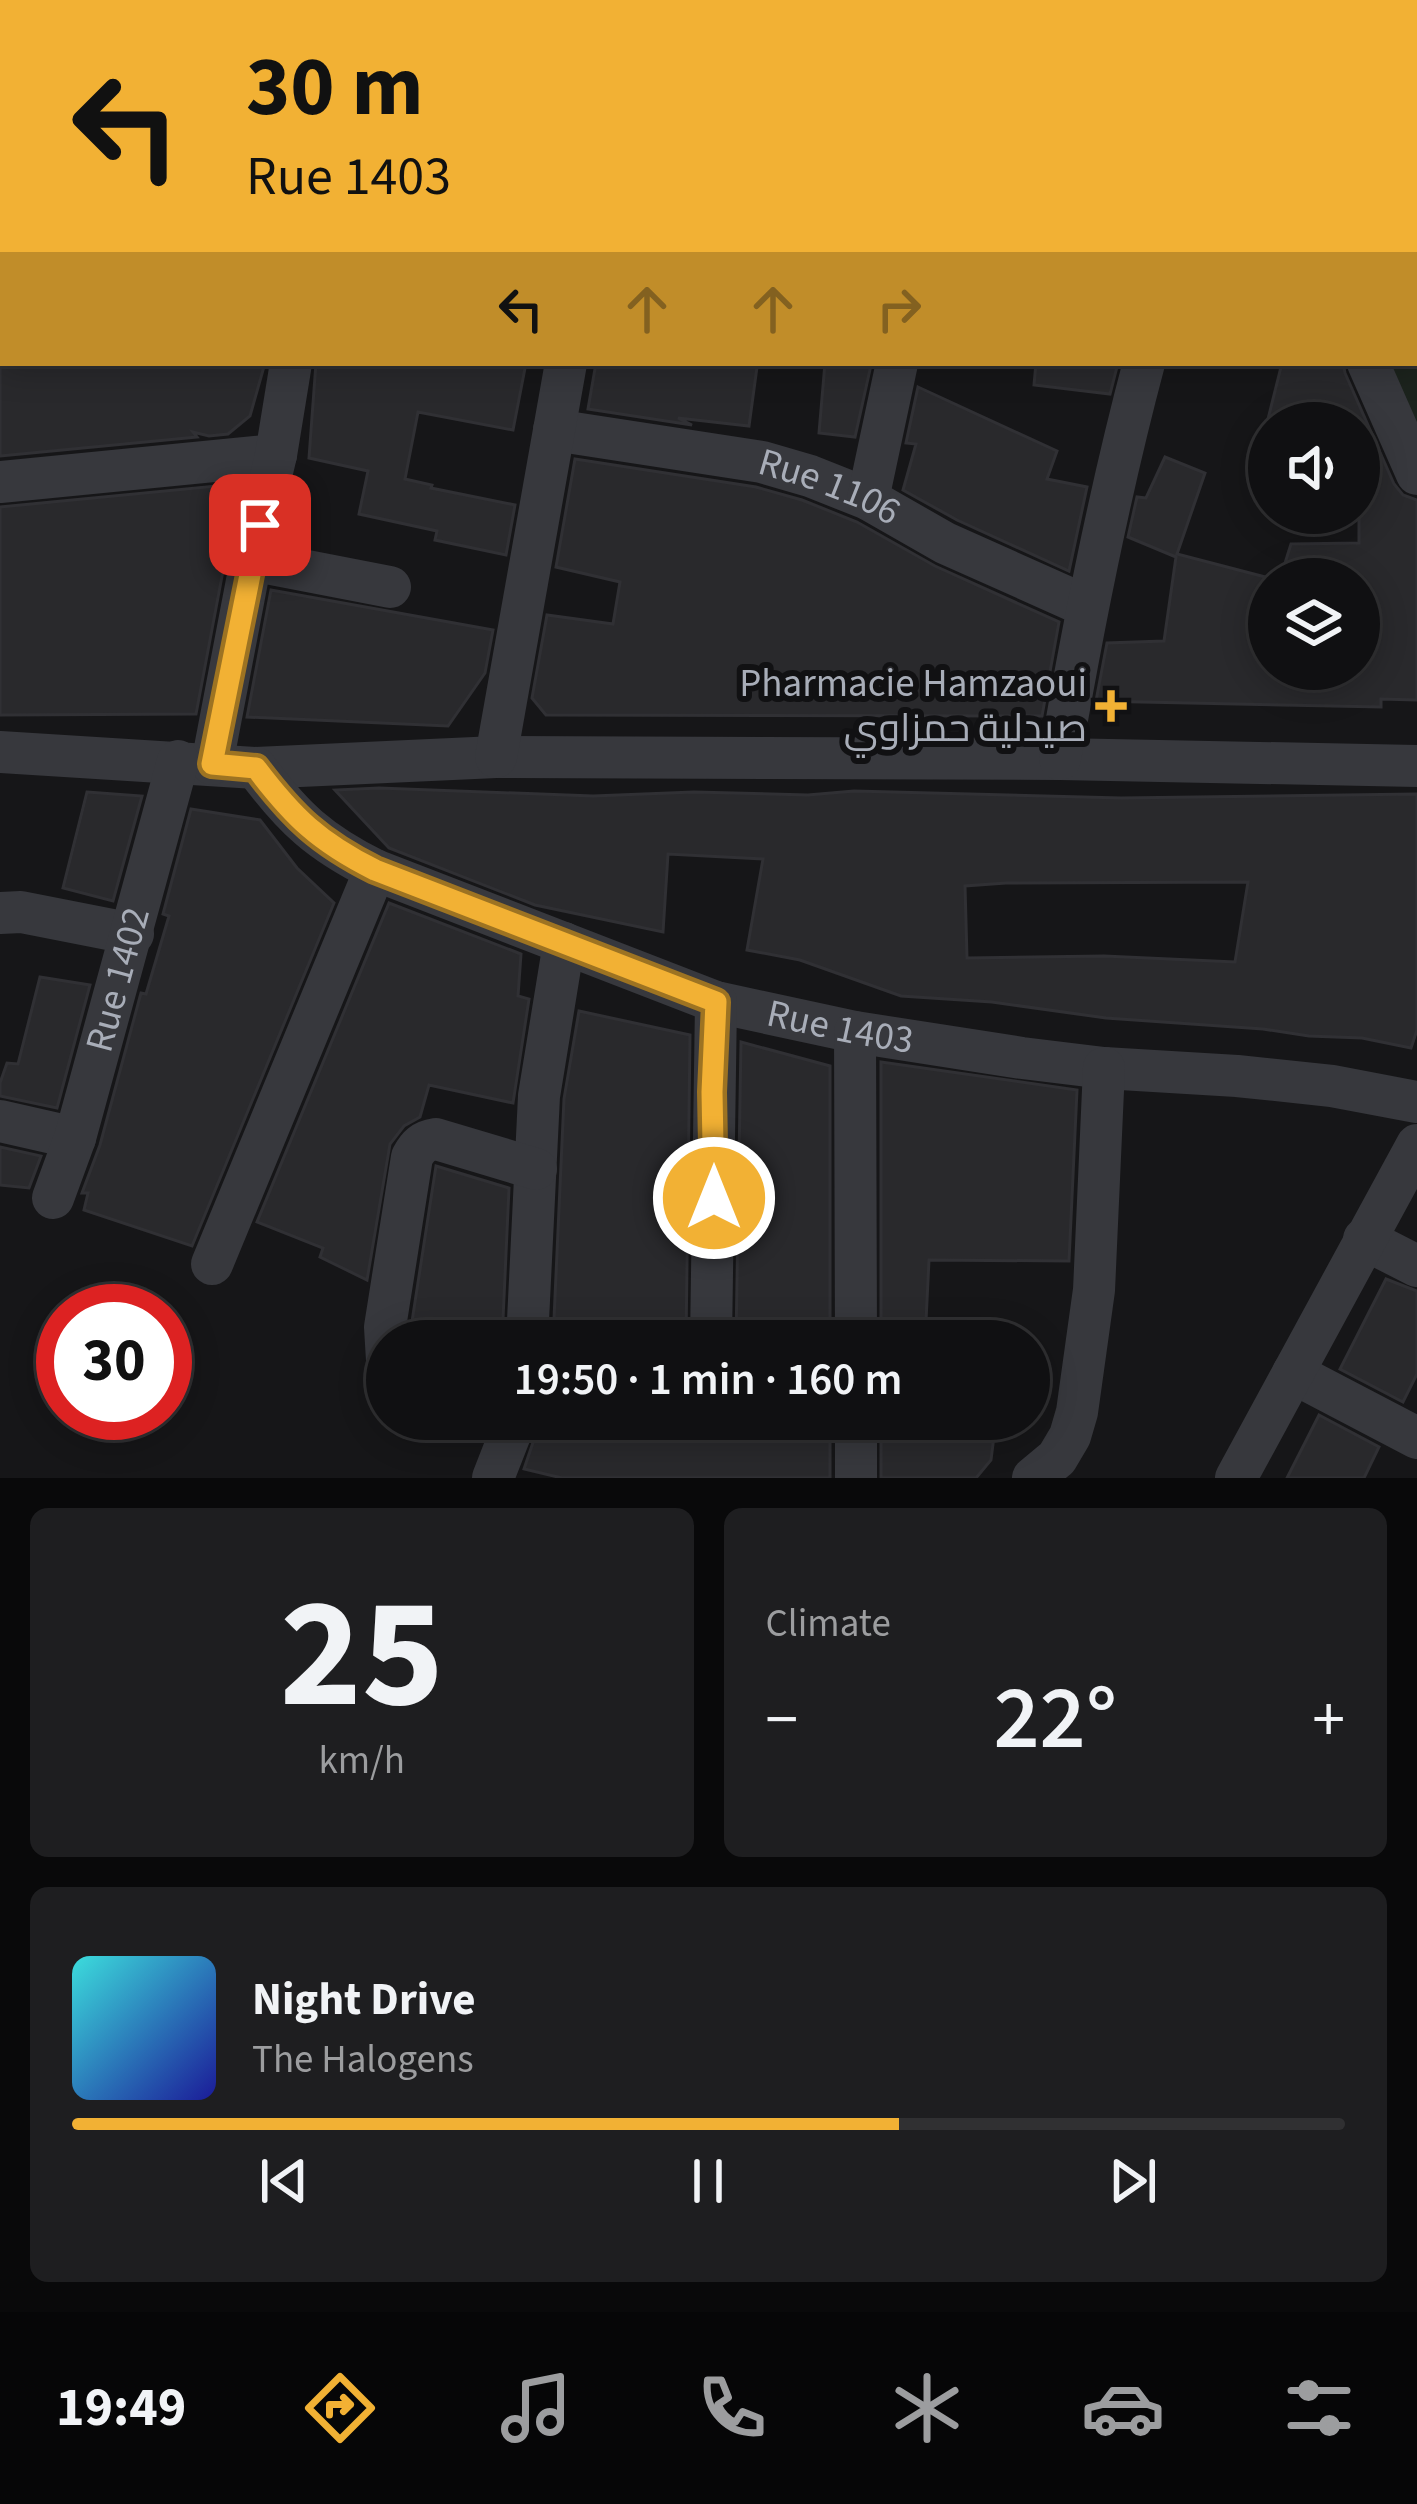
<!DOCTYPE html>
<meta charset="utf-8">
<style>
body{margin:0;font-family:"Source Sans 3",Cairo,sans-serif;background:#1e1e20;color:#f1f3f6;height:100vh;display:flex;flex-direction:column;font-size:45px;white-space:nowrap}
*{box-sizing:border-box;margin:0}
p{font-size:39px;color:#9c9d9f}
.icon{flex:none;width:66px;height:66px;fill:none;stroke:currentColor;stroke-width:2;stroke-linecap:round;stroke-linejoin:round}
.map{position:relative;height:1478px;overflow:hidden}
.side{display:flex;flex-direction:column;gap:30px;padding:30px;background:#09090a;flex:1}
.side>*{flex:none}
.guide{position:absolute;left:0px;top:0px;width:1419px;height:366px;box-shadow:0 6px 30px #0003,0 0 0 3px #303032;background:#f2b134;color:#111;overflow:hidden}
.tools{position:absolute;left:1248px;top:402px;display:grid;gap:24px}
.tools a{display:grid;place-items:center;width:132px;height:132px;border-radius:50%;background:#101012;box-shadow:0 6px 30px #0003,0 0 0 3px #303032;font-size:60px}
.speed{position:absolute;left:36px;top:1284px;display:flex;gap:24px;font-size:60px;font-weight:700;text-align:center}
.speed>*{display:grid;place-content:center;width:156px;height:156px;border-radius:50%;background:#101012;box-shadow:0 6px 30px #0003,0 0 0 3px #303032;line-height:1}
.speed .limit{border:18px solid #d22;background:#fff;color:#111}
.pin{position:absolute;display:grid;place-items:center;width:102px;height:102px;color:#fff;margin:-51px;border-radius:24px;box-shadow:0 6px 18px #0006}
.me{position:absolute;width:132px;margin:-66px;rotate:0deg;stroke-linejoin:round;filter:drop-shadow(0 0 9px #0008)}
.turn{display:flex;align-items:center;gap:42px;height:252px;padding:0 48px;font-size:54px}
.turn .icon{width:156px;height:156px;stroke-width:2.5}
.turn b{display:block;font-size:84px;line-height:102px}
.lanes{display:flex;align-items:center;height:114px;padding:0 48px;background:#0003;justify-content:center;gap:60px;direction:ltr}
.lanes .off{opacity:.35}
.big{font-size:90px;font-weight:600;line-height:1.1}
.side .widget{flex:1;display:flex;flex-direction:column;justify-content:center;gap:18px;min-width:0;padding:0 42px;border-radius:18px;background:#1e1e20}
.side .dial{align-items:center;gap:0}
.dial b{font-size:156px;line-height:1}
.song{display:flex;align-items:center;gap:36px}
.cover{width:144px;height:144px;border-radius:18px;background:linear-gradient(135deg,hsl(180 70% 55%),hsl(240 70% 35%))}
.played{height:12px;border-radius:6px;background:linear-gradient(90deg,#f2b134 65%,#303032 65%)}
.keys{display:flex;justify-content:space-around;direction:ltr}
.heat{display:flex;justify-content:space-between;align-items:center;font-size:66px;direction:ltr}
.side .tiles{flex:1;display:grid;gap:30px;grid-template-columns:1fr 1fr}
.widget:last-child{grid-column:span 2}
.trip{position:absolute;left:366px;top:1320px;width:684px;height:120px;border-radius:60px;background:#101012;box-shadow:0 6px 30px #0003,0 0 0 3px #303032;font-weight:600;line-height:120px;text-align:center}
.tab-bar{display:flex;height:192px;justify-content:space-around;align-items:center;background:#060607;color:#9c9d9f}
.tab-bar .icon{width:84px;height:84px}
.tab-bar .selected{color:#f2b134}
.tab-bar b{font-size:54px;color:#f1f3f6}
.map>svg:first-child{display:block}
.green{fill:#1c231d}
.building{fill:#29292c;stroke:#303034;stroke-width:3;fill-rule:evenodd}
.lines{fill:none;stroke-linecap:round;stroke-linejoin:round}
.minor{stroke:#37383d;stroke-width:42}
.route-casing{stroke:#9d7322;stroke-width:30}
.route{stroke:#f2b134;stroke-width:21}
.poi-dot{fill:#f2b134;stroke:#111113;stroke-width:4.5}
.labels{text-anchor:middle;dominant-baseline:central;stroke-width:12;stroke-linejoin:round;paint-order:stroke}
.street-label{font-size:39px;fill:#a8adb8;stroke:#111113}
.poi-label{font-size:39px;fill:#a8adb8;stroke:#111113;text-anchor:end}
</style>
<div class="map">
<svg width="1417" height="1478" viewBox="0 0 1417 1478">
<rect width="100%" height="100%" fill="#161618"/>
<path class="green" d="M1417,205V451L1382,363H1416Z"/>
<g class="building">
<path d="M0,363H265L250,416L228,434L209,436L193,432L197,437L0,456Z"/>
<path d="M316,363H526L513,430L418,412L405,479L432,485L431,488L515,505L506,555L435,540L437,531L359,514L368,471L309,458Z"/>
<path d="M596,363H728L757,367L749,426L678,418L692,425L588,409Z"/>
<path d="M825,363L871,365L855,437L819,433Z"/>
<path d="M1036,363H1118L1110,394L1034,385Z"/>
<path d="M1282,363H1343L1345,373L1394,484L1403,495L1417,500V700L1381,699V707L1096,701L1107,643L1164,641L1176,557L1128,537L1137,497L1146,498L1165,457L1205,473L1177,554L1269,578V669H1359V579H1280L1291,544L1359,543V423H1267Z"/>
<path d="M918,387L1057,451L1047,479L1087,487L1069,571L957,520L903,490L916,444L906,443Z"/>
<path d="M575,459L756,487L802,500L857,522L935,566L1059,622L1042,716L546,715L532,698L547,615L613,624L620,582L556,567Z"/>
<path d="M237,484L241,490L226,555L196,714L0,715V507Z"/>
<path d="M271,590L493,630L485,673L448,726L247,717Z"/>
<path d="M379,788L593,796L694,792L808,795L854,791L1121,798L1417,794V1030L1411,1048L1362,1038L1309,1036L1263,1029L1106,1018L992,1002L901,996L800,960L747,950L763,859L668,854L663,932L535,905L389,848L335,790ZM1248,882L1235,962L1104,956L967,958L965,886L1006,883Z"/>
<path d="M87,792L142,796L113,901L63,888Z"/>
<path d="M191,809L260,820L297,868L334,903L192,1246L84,1210L88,1193H82L100,1145L141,993L146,994L169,916L163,914Z"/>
<path d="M389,903L521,954L518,996L529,999L513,1103L429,1085L420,1117L404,1126L390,1144L367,1280L320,1257L323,1248L257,1222Z"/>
<path d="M40,977L90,985L57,1108L0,1096V1083L7,1063L18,1064Z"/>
<path d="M579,1011L690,1035L686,1341H553L564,1099Z"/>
<path d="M741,1042L830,1066V1341H736Z"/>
<path d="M881,1062L1077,1090L1069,1261L929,1260L925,1341H881Z"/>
<path d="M0,1147L41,1156L29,1188L0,1185Z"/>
<path d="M436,1166L509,1188L502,1341H411V1328Z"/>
<path d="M1386,1279L1417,1291V1374L1403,1402L1340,1369Z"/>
<path d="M1319,1415L1379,1447L1364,1478H1287Z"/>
<path d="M541,1419H830V1478H562L524,1469Z"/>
<path d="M881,1419H925V1432L996,1420L991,1460L976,1478H881Z"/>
</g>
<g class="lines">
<g class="minor">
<path d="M131,0L144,3"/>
<path d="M571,0L575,3"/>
<path d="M1026,0L1027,3"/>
<path d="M1389,2L1393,0"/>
<path d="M202,3L217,0"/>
<path d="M398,3L401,0"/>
<path d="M738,3L741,0"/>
<path d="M0,206L3,205"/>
<path d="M1368,363L1417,474"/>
<path id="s1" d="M554,430L762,462L810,476L868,499L945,543L1086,606"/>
<path d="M0,482L276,455"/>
<path d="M868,499L897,363"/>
<path d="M251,560L390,587"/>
<path d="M0,752L256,768L496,757L1060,759L1417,766"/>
<path d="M496,757L566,363"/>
<path d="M1060,759C1083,626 1109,494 1144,363"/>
<path d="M212,764L251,560L276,455L291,363"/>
<path id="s2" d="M256,768C293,818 319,842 375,870L716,1002L855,1032L1022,1058L1104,1068L1237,1076L1332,1086L1417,1102"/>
<path d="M0,913L21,912L133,934"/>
<path d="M855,1032L856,1341"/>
<path d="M0,1121L75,1138"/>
<path id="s3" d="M53,1198L75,1138L178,761"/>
<path d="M1364,1239L1417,1266"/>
<path d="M212,1264L375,870"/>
<path d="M527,1341L539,1096L564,943"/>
<path d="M711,1341L716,1002"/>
<path d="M387,1360L385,1327L412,1157C418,1146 423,1141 436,1139L536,1169"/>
<path d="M1293,1373L1417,1438"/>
<path d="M493,1478L516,1419"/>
<path d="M856,1478V1419"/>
<path d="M1033,1478L1057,1458L1070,1436L1077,1412L1094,1290L1104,1068"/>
<path d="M1236,1478L1417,1145"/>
</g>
</g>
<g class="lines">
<defs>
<path id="route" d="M260,525L212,764L256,768C293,817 319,842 375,870L716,1002L712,1092L714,1198"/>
</defs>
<use href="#route" class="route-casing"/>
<use href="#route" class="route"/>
</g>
<path class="poi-dot" d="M1105 688h12v12h12v12h-12v12h-12v-12h-12v-12h12z"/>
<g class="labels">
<g class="street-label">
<text stroke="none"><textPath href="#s1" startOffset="282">Rue 1106</textPath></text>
<text stroke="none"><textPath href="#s3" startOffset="228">Rue 1402</textPath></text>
<text stroke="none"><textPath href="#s2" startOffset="651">Rue 1403</textPath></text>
</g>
<g class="poi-label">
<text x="1087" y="684">Pharmacie Hamzaoui<tspan x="1087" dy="45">صيدلية حمزاوي</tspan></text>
</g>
</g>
</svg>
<div class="tools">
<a><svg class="icon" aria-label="sound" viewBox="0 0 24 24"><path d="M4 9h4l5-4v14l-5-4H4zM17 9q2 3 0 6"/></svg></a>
<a><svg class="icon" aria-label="layers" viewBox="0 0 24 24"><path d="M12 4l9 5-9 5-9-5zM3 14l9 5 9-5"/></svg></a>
</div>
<div class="speed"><div class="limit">30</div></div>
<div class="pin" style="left:260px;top:525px;background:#d93025"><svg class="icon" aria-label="arrive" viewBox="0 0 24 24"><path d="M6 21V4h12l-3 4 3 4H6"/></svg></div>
<svg class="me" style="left:714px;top:1198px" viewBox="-20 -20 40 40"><circle r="17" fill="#f2b134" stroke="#fff" stroke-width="3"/><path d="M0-11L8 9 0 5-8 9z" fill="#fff"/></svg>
<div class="trip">19:50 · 1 min · 160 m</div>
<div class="guide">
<div class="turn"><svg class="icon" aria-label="left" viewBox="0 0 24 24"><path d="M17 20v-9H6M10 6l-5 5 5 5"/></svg><div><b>30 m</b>Rue 1403</div></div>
<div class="lanes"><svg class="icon" aria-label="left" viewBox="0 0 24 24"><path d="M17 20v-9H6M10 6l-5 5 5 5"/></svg><svg class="icon off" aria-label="ahead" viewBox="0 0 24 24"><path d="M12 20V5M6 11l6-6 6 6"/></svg><svg class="icon off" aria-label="ahead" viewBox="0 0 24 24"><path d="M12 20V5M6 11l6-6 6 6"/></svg><svg class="icon off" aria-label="right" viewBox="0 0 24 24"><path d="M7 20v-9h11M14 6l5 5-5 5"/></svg></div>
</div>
</div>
<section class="side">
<div class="tiles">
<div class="widget dial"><b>25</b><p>km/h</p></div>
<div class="widget"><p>Climate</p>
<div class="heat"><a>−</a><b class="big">22°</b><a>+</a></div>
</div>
<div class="widget">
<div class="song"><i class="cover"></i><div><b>Night Drive</b><p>The Halogens</p></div></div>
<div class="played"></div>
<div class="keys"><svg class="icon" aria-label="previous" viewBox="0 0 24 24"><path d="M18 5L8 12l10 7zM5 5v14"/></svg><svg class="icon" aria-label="pause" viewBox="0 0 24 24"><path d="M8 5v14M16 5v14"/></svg><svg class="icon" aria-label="next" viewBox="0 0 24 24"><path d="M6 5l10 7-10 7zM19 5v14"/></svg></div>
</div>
</div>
</section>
<nav class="tab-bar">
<b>19:49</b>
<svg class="icon selected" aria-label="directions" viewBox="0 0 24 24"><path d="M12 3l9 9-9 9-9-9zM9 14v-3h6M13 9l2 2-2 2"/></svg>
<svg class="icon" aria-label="music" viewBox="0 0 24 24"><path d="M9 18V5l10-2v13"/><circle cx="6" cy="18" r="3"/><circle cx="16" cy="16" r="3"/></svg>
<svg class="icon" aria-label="phone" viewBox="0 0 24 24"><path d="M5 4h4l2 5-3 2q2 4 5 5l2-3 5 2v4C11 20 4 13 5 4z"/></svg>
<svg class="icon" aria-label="climate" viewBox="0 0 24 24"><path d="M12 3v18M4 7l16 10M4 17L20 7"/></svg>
<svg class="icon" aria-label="car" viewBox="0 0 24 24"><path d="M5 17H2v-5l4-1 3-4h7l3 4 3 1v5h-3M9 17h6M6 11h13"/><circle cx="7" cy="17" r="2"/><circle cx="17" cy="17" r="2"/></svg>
<svg class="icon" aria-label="filters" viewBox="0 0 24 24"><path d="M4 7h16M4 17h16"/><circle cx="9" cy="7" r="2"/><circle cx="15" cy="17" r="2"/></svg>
</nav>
